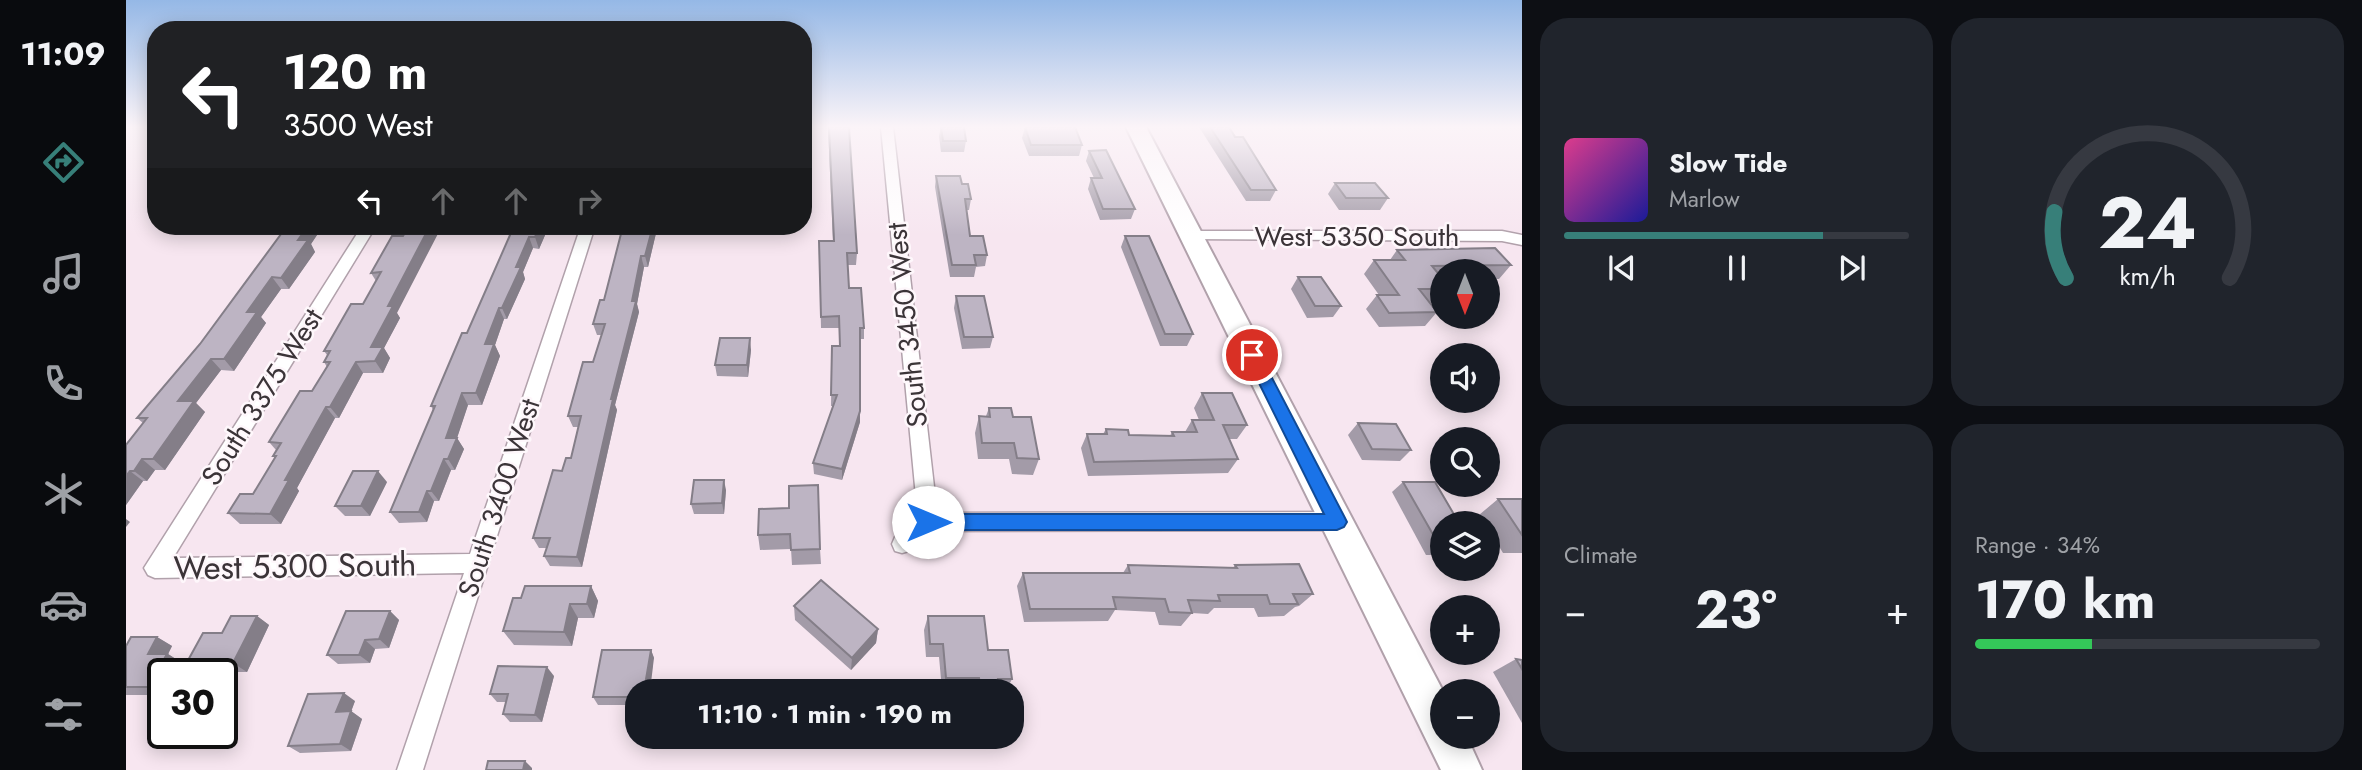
<!DOCTYPE html>
<meta charset="utf-8">
<style>
body{margin:0;font-family:Jost,sans-serif;background:#20242c;color:#f1f3f6;height:100vh;display:flex;flex-direction:column;font-size:26px;white-space:nowrap}
*{box-sizing:border-box;margin:0}
p{font-size:23px;color:#9ea1a6}
.icon{flex:none;width:38px;height:38px;fill:none;stroke:currentColor;stroke-width:2;stroke-linecap:round;stroke-linejoin:round}
.map{position:relative;flex:1;overflow:hidden}
.details{display:flex;flex-direction:column;gap:18px;padding:18px;background:#0d0f14;width:840px}
.details>*{flex:none}
.guide{position:absolute;left:21px;top:21px;width:665px;height:214px;border-radius:28px;box-shadow:0 4px 18px #0003;background:#202124;color:#fff;overflow:hidden}
.needle{width:46px;rotate:180deg}
.buttons{position:absolute;left:1304px;top:259px;display:grid;gap:14px}
.buttons a{display:grid;place-items:center;width:70px;height:70px;border-radius:50%;background:#171b24;box-shadow:0 4px 18px #0003;font-size:35px}
.speed{position:absolute;left:21px;top:658px;display:flex;gap:14px;font-size:35px;font-weight:700;text-align:center}
.speed>*{display:grid;place-content:center;width:91px;height:91px;border-radius:50%;background:#171b24;box-shadow:0 4px 18px #0003;line-height:1}
.speed .limit{border:4px solid #111;border-radius:10px;background:#fff;color:#111}
.pin{position:absolute;display:grid;place-items:center;width:60px;height:60px;color:#fff;margin:-30px;border:4px solid #fff;border-radius:50%;box-shadow:0 2px 7px #0007}
.me{position:absolute;width:77px;margin:-38px;rotate:90deg;stroke-linejoin:round;filter:drop-shadow(0 0 5px #0008)}
.turn{display:flex;align-items:center;gap:24px;height:147px;padding:0 21px;font-size:32px}
.turn .icon{width:91px;height:91px;stroke-width:2.5}
.turn b{display:block;font-size:49px;line-height:60px}
.lanes{display:flex;align-items:center;height:66px;padding:0 21px;background:#0003;justify-content:center;gap:35px;direction:ltr}
.lanes .off{opacity:.35}
.big{font-size:52px;font-weight:700;line-height:1.1}
.details .tile{flex:1;display:flex;flex-direction:column;justify-content:center;gap:10px;min-width:0;padding:0 24px;border-radius:28px;background:#20242c}
.details .dial{align-items:center;gap:0}
.dial svg{height:182px;overflow:visible;fill:none;stroke:#363941;stroke-width:7;stroke-linecap:round;text-anchor:middle}
.dial text{fill:#f1f3f6;stroke:none}
.song{display:flex;align-items:center;gap:21px}
.cover{width:84px;height:84px;border-radius:10px;background:linear-gradient(135deg,hsl(330 70% 55%),hsl(240 70% 35%))}
.played{height:7px;border-radius:4px;background:linear-gradient(90deg,#377f79 75%,#363941 75%)}
.keys{display:flex;justify-content:space-around;direction:ltr}
.heat{display:flex;justify-content:space-between;align-items:center;font-size:38px;direction:ltr}
.charge{height:10px;border-radius:5px;background:linear-gradient(90deg,#34c759 34%,#363941 0)}
.details .tiles{flex:1;display:grid;gap:18px;grid-template-columns:repeat(2,1fr)}
.trip{position:absolute;left:499px;top:679px;width:399px;height:70px;border-radius:28px;background:#171b24;box-shadow:0 4px 18px #0003;font-weight:700;line-height:70px;text-align:center}
main{display:flex;flex:1;min-height:0}
.dock{display:flex;flex-direction:column;width:126px;justify-content:space-around;align-items:center;background:#090b0e;color:#9ea1a6}
.dock .icon{width:49px;height:49px}
.dock .active{color:#377f79}
.dock b{font-size:32px;color:#f1f3f6}
.map>svg:first-child{display:block}
.lines{fill:none;stroke-linecap:round;stroke-linejoin:round}
.street-casing{stroke:#b1a1ab;stroke-width:3}
.primary-casing{stroke:#b1a1ab;stroke-width:4}
.street{fill:#fff;fill-rule:evenodd}
.primary{fill:#fff;fill-rule:evenodd}
.wall{fill:#a39ba8}
.shaded-wall{fill:#847e88}
.building{fill:#bdb4c3;stroke:#847e88;stroke-width:2}
.route{fill:#1a73e8;stroke:#114b97;stroke-width:2}
.labels{text-anchor:middle;dominant-baseline:central;stroke-width:5;stroke-linejoin:round;paint-order:stroke}
.street-label{font-size:28px;fill:#3b3438;stroke:#fef7fb}
.near-street-label{font-size:33px;fill:#3b3438;stroke:#fef7fb}
</style>
<main>
<nav class="dock">
<b>11:09</b>
<svg class="icon active" aria-label="directions" viewBox="0 0 24 24"><path d="M12 3l9 9-9 9-9-9zM9 14v-3h6M13 9l2 2-2 2"/></svg>
<svg class="icon" aria-label="music" viewBox="0 0 24 24"><path d="M9 18V5l10-2v13"/><circle cx="6" cy="18" r="3"/><circle cx="16" cy="16" r="3"/></svg>
<svg class="icon" aria-label="phone" viewBox="0 0 24 24"><path d="M5 4h4l2 5-3 2q2 4 5 5l2-3 5 2v4C11 20 4 13 5 4z"/></svg>
<svg class="icon" aria-label="climate" viewBox="0 0 24 24"><path d="M12 3v18M4 7l16 10M4 17L20 7"/></svg>
<svg class="icon" aria-label="car" viewBox="0 0 24 24"><path d="M5 17H2v-5l4-1 3-4h7l3 4 3 1v5h-3M9 17h6M6 11h13"/><circle cx="7" cy="17" r="2"/><circle cx="17" cy="17" r="2"/></svg>
<svg class="icon" aria-label="filters" viewBox="0 0 24 24"><path d="M4 7h16M4 17h16"/><circle cx="9" cy="7" r="2"/><circle cx="15" cy="17" r="2"/></svg>
</nav>
<div class="map">
<svg width="1396" height="770" viewBox="0 0 1396 770">
<rect width="100%" height="100%" fill="#f7e6f0"/>
<g class="lines">
<defs>
<g id="street">
<path d="M755,127H767L811,513L1211,512L1218,515L1221,521L1218,527L1211,530L806,531L783,551L776,553L769,551L766,544L769,537L792,518Z"/>
<path d="M236,226H250L47,558L344,554L455,226H469L297,770H271L338,573L29,578L22,575L18,568Z"/>
<path d="M1066,231H1376L1396,235V245L1376,241L1061,239L1059,236Z"/>
</g>
<path id="primary" d="M1000,127H1020L1317,691L1316,737H1341L1356,770H1315Z"/>
</defs>
<use href="#street" class="street-casing"/>
<use href="#primary" class="primary-casing"/>
<use href="#street" class="street"/>
<use href="#primary" class="primary"/>
</g>
<g class="wall">
<path d="M702,127L731,253L730,265H722L723,288L738,328V339H734V422L716,480L688,474L687,463L707,406H705L706,346H713V328H695L693,241H707Z"/>
<path d="M815,127L840,141L838,152H815L813,136Z"/>
<path d="M899,127L956,145L953,156H903L896,138Z"/>
<path d="M1073,127H1103L1150,190L1144,201H1120Z"/>
<path d="M963,151L1009,209L1005,219L974,220L962,189L965,178H968L960,161Z"/>
<path d="M810,176L836,184L845,199L843,210H840L844,236L861,255L859,266L850,267L848,277H824L809,187Z"/>
<path d="M1209,183L1262,198L1254,210H1213L1202,194Z"/>
<path d="M161,226H197L185,244L189,252L163,289H155L135,317L140,323L108,371L95,370L70,403L79,412L39,470H29L21,481H17L0,505V445L17,423L11,418L74,344Z"/>
<path d="M388,226H423L413,249L407,248L397,272L399,279L381,319H378L369,345L374,356L356,405H342L331,438L338,449L329,470H325L313,501H308L301,522L273,523L264,512L307,410L305,406L341,333Z"/>
<path d="M497,226H536L535,229H531L522,267H518L511,304L513,312L489,405L491,410L456,567L424,566L418,556L421,548H413L407,538L436,471L445,458L452,427H447L442,416L467,362L476,335H471L467,324L478,300Z"/>
<path d="M266,236L271,313L274,318L258,348L264,358L257,373H237L213,418H209L171,488L173,491L155,524H114L102,513L127,494L149,458L147,456L150,450L143,442L186,391L201,367L198,362L201,355L198,351L237,304L250,281L245,273Z"/>
<path d="M999,236L1067,334L1061,346H1034L995,247Z"/>
<path d="M1271,250L1385,265L1373,279H1362V271H1316V299L1313,303H1304L1311,312L1299,326L1253,327L1240,309L1251,295H1253L1238,274L1248,260H1264Z"/>
<path d="M1172,277L1215,306L1207,317L1181,318L1165,289Z"/>
<path d="M830,296L867,337L864,348L836,349L828,308Z"/>
<path d="M625,350L622,377L591,376L589,365Z"/>
<path d="M1076,393L1121,425L1111,439H1103L1112,459L1102,473L962,476L955,448L961,434H977L980,429L1003,435L1044,436L1046,432H1059L1066,420H1073L1068,408Z"/>
<path d="M863,408L887,417L913,459L907,475L886,474L883,459H852L849,433L853,416H860Z"/>
<path d="M1232,423L1285,450L1274,461L1236,460L1222,435Z"/>
<path d="M261,482L244,516H219L209,506Z"/>
<path d="M1277,482L1316,523V555H1300L1266,492Z"/>
<path d="M600,490L598,514H568L565,504Z"/>
<path d="M1372,499H1396V553H1377L1362,528V523H1358L1353,515Z"/>
<path d="M663,508L694,549L695,564L666,565L665,549L634,550L632,535Z"/>
<path d="M1002,565L1107,568L1109,565L1187,594L1173,606L1169,607L1158,616L1132,617L1128,608H1088L1082,614L1066,613L1055,626L1033,625L1029,612L989,610L982,621L898,622L891,586L897,573H997Z"/>
<path d="M465,586L472,601L468,618H452L446,646L388,645L377,631L395,598Z"/>
<path d="M668,606L752,629L750,643L725,670L669,620Z"/>
<path d="M264,611L273,620L263,648L249,649L244,663L212,664L201,655Z"/>
<path d="M131,616L143,625L121,672H75L60,664L96,633Z"/>
<path d="M802,616L862,650L886,679L880,691L816,690L813,657H800L798,630Z"/>
<path d="M31,637L46,646L42,654L56,663L37,674V695H0V646Z"/>
<path d="M525,650L528,658L511,691V705H472L467,697Z"/>
<path d="M1390,659L1396,660V723L1367,672Z"/>
<path d="M428,676L416,722H384L377,714L380,702H371L364,694Z"/>
<path d="M229,701L225,711L236,719L225,751L174,753L162,746Z"/>
</g>
<g class="shaded-wall">
<path d="M182,226H197L185,244L189,252L163,289L155,278L172,240Z"/>
<path d="M304,226H316L271,313L274,318L258,348L264,358L257,373L249,361L245,347L262,306Z"/>
<path d="M414,226H423L413,249L409,237Z"/>
<path d="M527,226H531V229L522,267L519,256Z"/>
<path d="M403,237L407,248L397,272L399,279L381,319L376,308L390,267Z"/>
<path d="M515,256L518,267L511,304L513,312L489,405L491,410L456,567L451,557Z"/>
<path d="M146,277L155,289L135,317L140,323L108,371L98,359L121,312Z"/>
<path d="M373,308L378,319L369,345L374,356L356,405L350,393L359,344Z"/>
<path d="M624,338L625,350L622,377L621,365Z"/>
<path d="M85,359L95,370L70,403L79,412L39,470L27,459L52,401Z"/>
<path d="M230,362L237,373L213,418L204,407Z"/>
<path d="M336,393L342,405L329,444L331,438L338,449L329,470L322,459L320,438Z"/>
<path d="M200,407L209,418L171,488L173,491L155,524L144,514L159,480Z"/>
<path d="M734,411V422L716,480V469Z"/>
<path d="M16,459L29,470L21,481L8,471Z"/>
<path d="M318,459L325,470L313,501L305,491Z"/>
<path d="M4,471L17,481L0,505V476Z"/>
<path d="M252,471L261,482L244,516L235,506Z"/>
<path d="M598,480L600,490L598,514L596,503Z"/>
<path d="M301,491L308,501L301,522L293,512Z"/>
<path d="M0,519L4,522L0,527Z"/>
<path d="M465,586L472,601L468,618L461,604Z"/>
<path d="M444,604L452,618L446,646L438,632Z"/>
<path d="M264,611L273,620L263,648L253,639Z"/>
<path d="M131,616L143,625L121,672L107,663Z"/>
<path d="M752,629L750,643L725,670L726,658Z"/>
<path d="M31,637L46,646L42,654L56,663L49,674H37V695L22,687V654Z"/>
<path d="M239,640L249,649L244,663L233,655Z"/>
<path d="M525,650L528,658L524,691H518Z"/>
<path d="M421,667L428,676L416,722L409,715Z"/>
<path d="M218,693L229,701L222,720L210,712Z"/>
<path d="M225,711L236,719L225,751L214,744Z"/>
<path d="M399,761L406,768V770H397Z"/>
</g>
<g class="building">
<path d="M703,127H723L731,253H721L723,288H735L738,328H734V411L716,469L687,463L711,395H705L706,346H714L713,316L695,317L693,241H708Z"/>
<path d="M815,127H838L840,141H817Z"/>
<path d="M899,127H949L956,145H905Z"/>
<path d="M1084,127H1103L1109,137H1117L1150,190H1125Z"/>
<path d="M980,150L1009,209H977L965,178H976L963,151Z"/>
<path d="M810,176H834L836,184H842L845,199H839L844,236H857L861,255H848L850,265H826Z"/>
<path d="M1209,183H1249L1262,198H1220Z"/>
<path d="M161,226H182L172,240H182L155,278L146,277L121,312H131L98,359H85L52,401H68L27,459H16L8,471H4L0,476V445L21,418H11L74,344Z"/>
<path d="M283,226H304L262,306H267L245,347H257L249,361L230,362L204,407H200L159,480H163L144,514L102,513L114,494H127L150,456H147L155,443L143,442L174,391H186L204,362H198L204,351H198L225,304H237L255,272L245,273L266,236H277Z"/>
<path d="M388,226H414L409,237H403L390,267H395L376,308H373L359,344H368L350,393H336L320,438H331L322,459H318L305,491H301L293,512H264L309,406H305L336,333H341Z"/>
<path d="M497,226H527L519,256H515L506,301H510L485,399H487L451,557L418,556L424,538H407L427,470L436,471L440,458H445L455,416H442L457,362H467L479,324H467L474,300H478Z"/>
<path d="M999,236H1023L1067,334H1039Z"/>
<path d="M1369,248L1385,265L1306,266L1316,278V289H1293L1311,312L1263,313L1251,295H1273L1248,260H1279L1271,250Z"/>
<path d="M1172,277H1195L1215,306H1189Z"/>
<path d="M830,296H858L867,337H838Z"/>
<path d="M594,338H624L621,365H589Z"/>
<path d="M1076,393H1106L1121,425H1097L1112,459L968,462L961,434H981L980,429L1002,430L1003,435L1048,436L1046,432H1071L1066,420H1088Z"/>
<path d="M863,408H885L887,417H905L913,459L891,458L888,443H856L853,416L864,417Z"/>
<path d="M1232,423L1270,424L1285,450L1246,449Z"/>
<path d="M227,471H252L235,506H209Z"/>
<path d="M568,480H598L596,503L565,504Z"/>
<path d="M1277,482H1309L1333,523H1316V545H1313Z"/>
<path d="M692,485L694,549L665,550L664,534L632,535L633,509L663,508V486Z"/>
<path d="M1372,499H1396V535Z"/>
<path d="M1173,564L1187,594H1167L1172,604H1144L1141,595H1092L1094,601L1062,600L1066,613L1043,612L1039,599L987,597L990,609H904L897,573H1004L1002,565L1111,568L1109,565Z"/>
<path d="M695,580L752,629L726,658L668,606Z"/>
<path d="M399,586H465L461,604H444L438,632L377,631L387,598H395Z"/>
<path d="M220,611H264L253,639L239,640L233,655H201Z"/>
<path d="M105,616H131L107,663L60,664L77,633H96Z"/>
<path d="M802,616H858L862,650H882L886,679H872L874,691H855L853,678H820L817,644H804Z"/>
<path d="M5,637H31L22,654H41L22,687H0V646Z"/>
<path d="M476,650H525L518,691H511V697H467Z"/>
<path d="M1390,659L1396,660V669Z"/>
<path d="M372,666L421,667L409,715L377,714L382,694H364Z"/>
<path d="M218,693L210,712L225,711L214,744L162,746L182,694Z"/>
<path d="M362,761H399L397,770H360Z"/>
</g>
<linearGradient id="sky" x2="0" y2="1"><stop stop-color="#95b8e6"/><stop offset="0.54" stop-color="#fbf4f8"/><stop offset="1" stop-color="#fbf4f8" stop-opacity="0"/></linearGradient>
<rect width="1396" height="235" fill="url(#sky)"/>
<path class="route" d="M1126,349L1134,355L1218,516L1221,522L1218,527L1211,530H802L796,528L793,522L796,517L802,514H1198L1119,355Z"/>
<g class="labels">
<g class="street-label">
<text x="1231" y="236">West 5350 South</text>
<text transform="translate(781 325) rotate(-96)">South 3450 West</text>
<text transform="translate(136 397) rotate(-58)">South 3375 West</text>
<text transform="translate(373 498) rotate(-72)">South 3400 West</text>
</g>
<g class="near-street-label">
<text transform="translate(169 566) rotate(-1)">West 5300 South</text>
</g>
</g>
</svg>
<div class="buttons">
<a><svg class="needle" viewBox="-14 -14 28 28"><path d="M0-13l5 13h-10z" fill="#e53935"/><path d="M0 13l5-13h-10z" fill="#9ea1a6"/></svg></a>
<a><svg class="icon" aria-label="sound" viewBox="0 0 24 24"><path d="M4 9h4l5-4v14l-5-4H4zM17 9q2 3 0 6"/></svg></a>
<a><svg class="icon" aria-label="search" viewBox="0 0 24 24"><circle cx="10" cy="10" r="6"/><path d="M15 15l6 6"/></svg></a>
<a><svg class="icon" aria-label="layers" viewBox="0 0 24 24"><path d="M12 4l9 5-9 5-9-5zM3 14l9 5 9-5"/></svg></a>
<a>+</a>
<a>−</a>
</div>
<div class="speed"><div class="limit">30</div></div>
<div class="pin" style="left:1126px;top:355px;background:#d93025"><svg class="icon" aria-label="arrive" viewBox="0 0 24 24"><path d="M6 21V4h12l-3 4 3 4H6"/></svg></div>
<svg class="me" style="left:802px;top:522px" viewBox="-20 -20 40 40"><circle r="19" fill="#fff"/><path d="M0-13L10 11 0 6-10 11z" fill="#1a73e8"/></svg>
<div class="trip">11:10 · 1 min · 190 m</div>
<div class="guide">
<div class="turn"><svg class="icon" aria-label="left" viewBox="0 0 24 24"><path d="M17 20v-9H6M10 6l-5 5 5 5"/></svg><div><b>120 m</b>3500 West</div></div>
<div class="lanes"><svg class="icon" aria-label="left" viewBox="0 0 24 24"><path d="M17 20v-9H6M10 6l-5 5 5 5"/></svg><svg class="icon off" aria-label="ahead" viewBox="0 0 24 24"><path d="M12 20V5M6 11l6-6 6 6"/></svg><svg class="icon off" aria-label="ahead" viewBox="0 0 24 24"><path d="M12 20V5M6 11l6-6 6 6"/></svg><svg class="icon off" aria-label="right" viewBox="0 0 24 24"><path d="M7 20v-9h11M14 6l5 5-5 5"/></svg></div>
</div>
</div>
<section class="details">
<div class="tiles">
<div class="tile">
<div class="song"><i class="cover"></i><div><b>Slow Tide</b><p>Marlow</p></div></div>
<div class="played"></div>
<div class="keys"><svg class="icon" aria-label="previous" viewBox="0 0 24 24"><path d="M18 5L8 12l10 7zM5 5v14"/></svg><svg class="icon" aria-label="pause" viewBox="0 0 24 24"><path d="M8 5v14M16 5v14"/></svg><svg class="icon" aria-label="next" viewBox="0 0 24 24"><path d="M6 5l10 7-10 7zM19 5v14"/></svg></div>
</div>
<div class="tile dial"><svg viewBox="0 0 100 80">
<path d="M14 69A42 42 0 1 1 86 69"/>
<path d="M14 69A42 42 0 0 1 9 40" stroke="#377f79"/>
<text x="50" y="56" font-size="32" font-weight="700">24</text>
<text x="50" y="72" font-size="11">km/h</text>
</svg></div>
<div class="tile"><p>Climate</p>
<div class="heat"><a>−</a><b class="big">23°</b><a>+</a></div>
</div>
<div class="tile"><p>Range · 34%</p><b class="big">170 km</b><div class="charge"></div></div>
</div>
</section>
</main>
